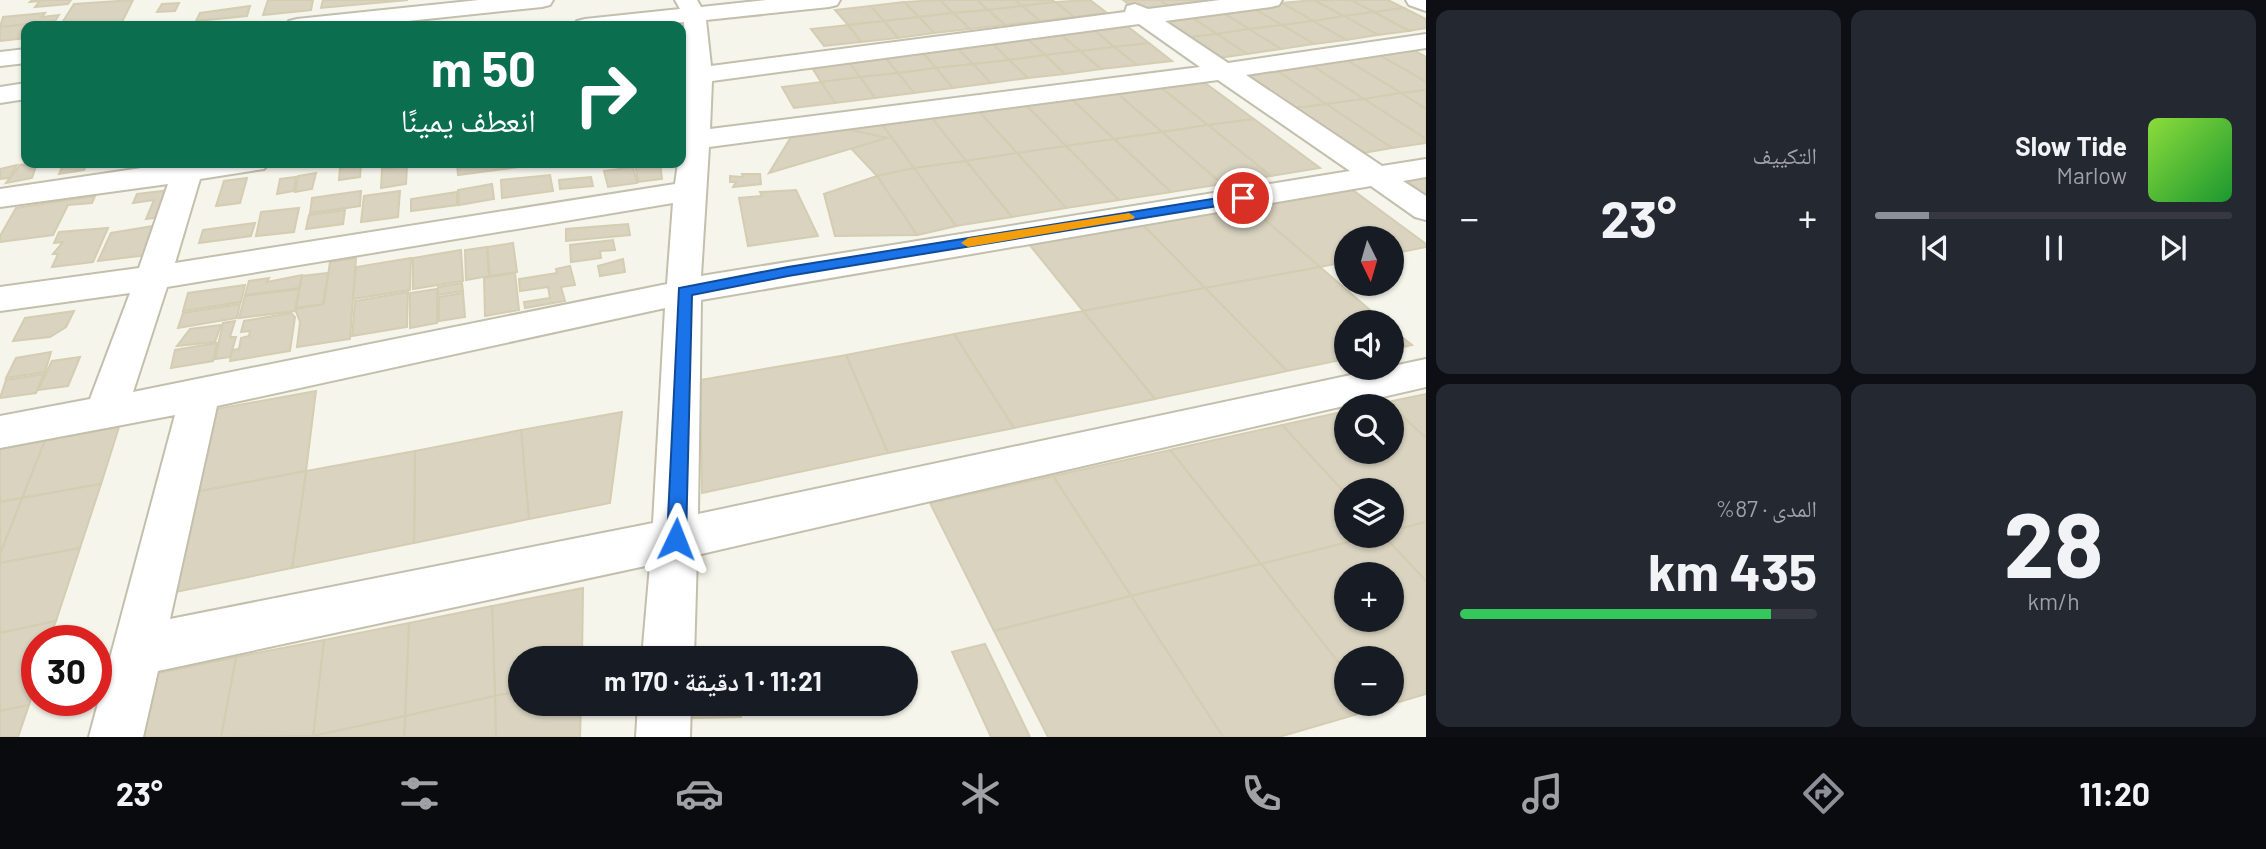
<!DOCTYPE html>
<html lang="ar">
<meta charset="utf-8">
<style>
body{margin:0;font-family:Barlow,"Noto Naskh Arabic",sans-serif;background:#242831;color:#f1f3f6;direction:rtl;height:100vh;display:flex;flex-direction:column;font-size:26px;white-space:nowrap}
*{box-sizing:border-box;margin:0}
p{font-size:23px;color:#9ea1a6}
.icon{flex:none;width:38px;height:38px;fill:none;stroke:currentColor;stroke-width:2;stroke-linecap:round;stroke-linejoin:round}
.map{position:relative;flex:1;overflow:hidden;direction:ltr}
.side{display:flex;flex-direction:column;gap:10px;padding:10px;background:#0d0f14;width:840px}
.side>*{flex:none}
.hud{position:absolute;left:21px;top:21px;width:665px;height:147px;border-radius:14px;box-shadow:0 2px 5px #0004;direction:rtl;background:#0b6e4f;color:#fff;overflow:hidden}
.needle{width:46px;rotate:175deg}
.tools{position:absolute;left:1334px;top:226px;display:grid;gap:14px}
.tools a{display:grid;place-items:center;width:70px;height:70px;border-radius:50%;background:#171b24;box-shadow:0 2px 5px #0004;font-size:35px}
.speed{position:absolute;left:21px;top:625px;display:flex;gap:14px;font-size:35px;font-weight:700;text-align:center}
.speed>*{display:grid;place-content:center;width:91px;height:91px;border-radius:50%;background:#171b24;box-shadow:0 2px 5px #0004;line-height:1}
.speed .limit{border:10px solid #d22;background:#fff;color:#111}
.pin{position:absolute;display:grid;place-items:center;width:60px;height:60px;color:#fff;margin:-30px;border:4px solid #fff;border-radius:50%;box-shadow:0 2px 7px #0007}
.me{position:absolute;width:77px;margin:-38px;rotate:2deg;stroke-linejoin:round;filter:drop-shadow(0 0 5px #0008)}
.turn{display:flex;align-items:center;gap:24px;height:147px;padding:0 35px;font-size:32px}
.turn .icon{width:91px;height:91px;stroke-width:2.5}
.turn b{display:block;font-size:49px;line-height:60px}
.big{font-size:52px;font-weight:700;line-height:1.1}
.side .tile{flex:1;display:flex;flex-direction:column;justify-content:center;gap:10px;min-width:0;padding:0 24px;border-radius:14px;background:#242831}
.side .dial{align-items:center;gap:0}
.dial b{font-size:91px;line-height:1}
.song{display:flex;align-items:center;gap:21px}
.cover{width:84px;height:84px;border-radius:10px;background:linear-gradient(135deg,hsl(90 70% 55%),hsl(130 70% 35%))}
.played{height:7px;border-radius:4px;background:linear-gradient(90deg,#8c9099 15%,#363941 15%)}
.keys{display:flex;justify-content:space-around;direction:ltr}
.heat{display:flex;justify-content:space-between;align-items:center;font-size:38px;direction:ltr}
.charge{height:10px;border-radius:5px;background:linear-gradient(90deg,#34c759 87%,#363941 0)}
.side .tiles{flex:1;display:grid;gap:10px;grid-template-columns:repeat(2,1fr)}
.trip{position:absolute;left:508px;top:646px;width:410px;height:70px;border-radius:35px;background:#171b24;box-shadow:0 2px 5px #0004;font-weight:700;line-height:70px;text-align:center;direction:rtl}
.menu{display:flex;height:112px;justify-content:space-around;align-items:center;background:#090b0e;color:#9ea1a6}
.menu .icon{width:49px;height:49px}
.menu .on{color:#8c9099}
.menu b{font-size:32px;color:#f1f3f6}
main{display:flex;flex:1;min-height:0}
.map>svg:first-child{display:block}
.building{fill:#d9d3c0;stroke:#d4cdb2;stroke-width:2;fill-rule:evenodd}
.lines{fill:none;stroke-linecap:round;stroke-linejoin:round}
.street-casing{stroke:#c3bfad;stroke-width:4}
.street{fill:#fff;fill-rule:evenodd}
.route{fill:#1a73e8;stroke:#114b97;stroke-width:2}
.slow{fill:#f59e0b}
</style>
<main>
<section class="side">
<div class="tiles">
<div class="tile">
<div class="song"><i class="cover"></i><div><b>Slow Tide</b><p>Marlow</p></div></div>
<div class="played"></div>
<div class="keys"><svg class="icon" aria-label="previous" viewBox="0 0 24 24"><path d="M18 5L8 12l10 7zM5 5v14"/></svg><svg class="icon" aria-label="pause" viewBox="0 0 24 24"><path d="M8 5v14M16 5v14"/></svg><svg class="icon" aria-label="next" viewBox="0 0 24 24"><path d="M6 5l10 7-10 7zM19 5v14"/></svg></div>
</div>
<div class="tile"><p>التكييف</p>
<div class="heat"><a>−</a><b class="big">23°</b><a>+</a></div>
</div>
<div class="tile dial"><b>28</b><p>km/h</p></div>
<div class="tile"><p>المدى · 87%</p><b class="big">435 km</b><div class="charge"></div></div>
</div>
</section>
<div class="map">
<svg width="1426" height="737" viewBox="0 0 1426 737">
<rect width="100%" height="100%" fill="#f6f5eb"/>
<g class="building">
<path d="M32,0H71L68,4L35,7L40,1L30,2Z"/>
<path d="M133,0L120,26H60L74,4Z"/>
<path d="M268,0H313L311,10L263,15Z"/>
<path d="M323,0H408L321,8Z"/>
<path d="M940,0L953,13L919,17L904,2Z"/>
<path d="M940,0H977L988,10L953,13Z"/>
<path d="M977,0H1015L1022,6L988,10Z"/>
<path d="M1015,0H1052L1055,2L1022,6Z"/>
<path d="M1090,0L1107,13L1074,17L1055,2Z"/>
<path d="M1123,0H1160L1170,7L1138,11Z"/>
<path d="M1160,0H1201V2L1170,7Z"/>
<path d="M1314,0L1344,16L1313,21L1282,3Z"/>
<path d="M1314,0H1351L1374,12L1344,16Z"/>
<path d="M1351,0H1388L1404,8L1374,12Z"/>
<path d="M904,2L919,17L884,21L870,6Z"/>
<path d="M1055,2L1074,17L1040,21L1022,6Z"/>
<path d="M179,3L175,11L157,12L162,4Z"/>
<path d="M1282,3L1313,21L1282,25L1251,7Z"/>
<path d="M250,6L247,16L196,21L200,13Z"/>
<path d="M870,6L884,21L848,25L835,10Z"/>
<path d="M1022,6L1040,21L1005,25L988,10Z"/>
<path d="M1251,7L1282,25L1249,29L1220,11Z"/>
<path d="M1404,8L1426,19V28L1409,31L1374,12Z"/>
<path d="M988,10L1005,25L970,29L953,13Z"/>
<path d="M1220,11L1249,29L1217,34L1188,15Z"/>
<path d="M1374,12L1409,31L1378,35L1344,16Z"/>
<path d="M45,13L42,17L59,15L55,21L0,27L3,17Z"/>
<path d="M953,13L970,29L934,33L919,17Z"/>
<path d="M1188,15L1217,34L1183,38L1156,19Z"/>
<path d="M1344,16L1378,35L1346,40L1313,21Z"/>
<path d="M919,17L934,33L898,38L884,21Z"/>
<path d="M884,21L898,38L861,42L848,25Z"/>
<path d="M1313,21L1346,40L1314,44L1282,25Z"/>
<path d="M55,22L52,26H26V38L0,41V27Z"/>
<path d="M848,25L861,42L824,46L811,29Z"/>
<path d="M1282,25L1314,44L1281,49L1249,29Z"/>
<path d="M1127,26L1149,43L1114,47L1094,30Z"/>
<path d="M1249,29L1281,49L1247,54L1217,34Z"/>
<path d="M1094,30L1114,47L1080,51L1060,34Z"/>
<path d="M1060,34L1080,51L1045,55L1026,38Z"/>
<path d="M1217,34L1247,54L1213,59L1183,38Z"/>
<path d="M1026,38L1045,55L1009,60L991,42Z"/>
<path d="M991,42L1009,60L973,64L955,46Z"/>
<path d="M1149,43L1172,61L1137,65L1114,47Z"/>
<path d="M955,46L973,64L936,68L920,50Z"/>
<path d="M1114,47L1137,65L1101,69L1080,51Z"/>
<path d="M1408,47L1426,57V82L1374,52Z"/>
<path d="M920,50L936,68L898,73L883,55Z"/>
<path d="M1080,51L1101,69L1065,74L1045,55Z"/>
<path d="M1374,52L1426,82V90L1401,93L1340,56Z"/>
<path d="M883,55L898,73L860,77L846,59Z"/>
<path d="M1045,55L1065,74L1028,78L1009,60Z"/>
<path d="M1340,56L1401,93L1364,99L1305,61Z"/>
<path d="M846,59L860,77L821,82L809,63Z"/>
<path d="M1009,60L1028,78L991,83L973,64Z"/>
<path d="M1305,61L1364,99L1326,104L1269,65Z"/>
<path d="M973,64L991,83L953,88L936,68Z"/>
<path d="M1269,65L1326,104L1288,109L1233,70Z"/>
<path d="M936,68L953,88L914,93L898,73Z"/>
<path d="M898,73L914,93L875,98L860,77Z"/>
<path d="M860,77L875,98L835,103L821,82Z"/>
<path d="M1197,77L1254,119L1208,125L1154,82Z"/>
<path d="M821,82L835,103L794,108L782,87Z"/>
<path d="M1154,82L1208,125L1162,132L1111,88Z"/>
<path d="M1111,88L1162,132L1114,139L1066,94Z"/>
<path d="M1426,90V109L1401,93Z"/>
<path d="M1401,93L1426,109V139L1364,99Z"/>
<path d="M1066,94L1114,139L1066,146L1021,100Z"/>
<path d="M1364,99L1426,139V143L1392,148L1326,104Z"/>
<path d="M1021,100L1066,146L1017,153L974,106Z"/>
<path d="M1326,104L1392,148L1352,155L1288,109Z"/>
<path d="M974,106L1017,153L966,161L927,112Z"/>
<path d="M927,112L966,161L914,168L878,119Z"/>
<path d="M878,119L914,168L877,176L829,125Z"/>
<path d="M1254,119L1320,168L1271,176L1208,125Z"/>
<path d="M829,125L887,138L769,173L791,137Z"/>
<path d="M1208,125L1271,176L1222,184L1162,132Z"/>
<path d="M1162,132L1222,184L1171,192L1114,139Z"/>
<path d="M1114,139L1171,192L1119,200L1066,146Z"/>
<path d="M1066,146L1119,200L1066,208L1017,153Z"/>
<path d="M1017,153L1066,208L1012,217L966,161Z"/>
<path d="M966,161L1012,217L956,226L914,168Z"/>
<path d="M37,163L32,178L6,183L20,165Z"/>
<path d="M64,163H87L84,170L59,174Z"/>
<path d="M457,163H503V169L458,175Z"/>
<path d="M504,163H548L504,169Z"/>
<path d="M635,163H660L662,179L638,182Z"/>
<path d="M17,165L9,178L0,179V169Z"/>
<path d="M361,165L360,177L339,180L340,168Z"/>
<path d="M407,166L406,184L381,188L382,169Z"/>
<path d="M633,167L637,183L608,187L604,171Z"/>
<path d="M914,168L956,226L917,235L877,176Z"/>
<path d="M316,173L312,189L295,192L298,176Z"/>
<path d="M742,174H760L761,184L733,187L736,182H730V176L743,177Z"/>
<path d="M550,175L553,191L502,198L501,180Z"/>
<path d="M877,176L917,235L835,236L824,194Z"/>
<path d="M1426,176V195L1405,180Z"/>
<path d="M296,177L294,191L277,194L280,179Z"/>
<path d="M591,177L593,186L560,189L559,180Z"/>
<path d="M247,178L240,203L216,206L224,181Z"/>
<path d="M492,184L494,199L459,205L458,190Z"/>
<path d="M1346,185L1426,244V247L1391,254V238H1346V262L1320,267L1244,202Z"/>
<path d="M179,189L169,216L146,219L154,200L133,203L137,194Z"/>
<path d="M796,190L818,236L748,246L739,198L762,196L760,192Z"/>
<path d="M361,191L360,206L310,213L312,198Z"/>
<path d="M400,191L398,217L361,222L364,196Z"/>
<path d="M457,192V205L411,211V199Z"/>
<path d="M95,196L92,203L68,205L53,235L0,242V236L16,208Z"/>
<path d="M1244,202L1320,267L1205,288L1137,219Z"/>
<path d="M299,208L294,232L256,236L261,212Z"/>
<path d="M345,210L343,224L306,229L309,215Z"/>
<path d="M1137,219L1205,288L1083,311L1024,238Z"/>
<path d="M255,223L251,236L199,243L203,230Z"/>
<path d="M628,224L630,235L566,241V229Z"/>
<path d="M159,225L155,254L98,261L111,233Z"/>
<path d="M108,228L93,262L52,267L58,254H53L63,242L54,243L59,232Z"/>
<path d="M613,240L615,250L600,251L601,258L571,262L570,245Z"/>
<path d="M513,243L517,272L490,276L487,247Z"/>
<path d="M487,247L489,276L466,280L465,250Z"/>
<path d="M461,250L463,281L413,289V258Z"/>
<path d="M356,258L350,339L297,347L300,322L295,309L324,304L330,262Z"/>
<path d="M411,258L410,290L353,299L356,267Z"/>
<path d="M623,259L625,272L600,276L598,266Z"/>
<path d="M570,266L575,285L561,287L565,301L525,308L524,302L550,298L548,287L520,291L519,279L557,273L556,269Z"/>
<path d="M1320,267L1384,322H1346V359L1287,371L1205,288Z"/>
<path d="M328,273L323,304L296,308L302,276Z"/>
<path d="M515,273L519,310L485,316L484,278Z"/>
<path d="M302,275L299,288L245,295L249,281L269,278L267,282Z"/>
<path d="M462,283L463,291L438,295V287Z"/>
<path d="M245,285L241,302L183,311L188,293Z"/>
<path d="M1205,288L1287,371L1155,399L1083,311Z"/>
<path d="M299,289L295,311L239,318L245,296Z"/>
<path d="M437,289V323L410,328V293Z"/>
<path d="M408,292L407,327L352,336L355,301Z"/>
<path d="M463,293L465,317L439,321V297Z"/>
<path d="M240,304L237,318L178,328L183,313Z"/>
<path d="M74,311L66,327L50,337L13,341L25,318Z"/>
<path d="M1083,311L1155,399L1014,428L954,334Z"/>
<path d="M291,313L295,317L290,351L230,361L232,350L239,349L241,338L249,336L250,331L241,332L244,321Z"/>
<path d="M235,321L230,337H236L230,357L215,359L223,323Z"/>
<path d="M221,325L215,342L177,346L190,329Z"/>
<path d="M1391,328L1412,345L1391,350Z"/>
<path d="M954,334L1014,428L888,453L846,355Z"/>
<path d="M217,343L213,361L171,368L175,350Z"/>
<path d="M51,352L45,372L6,378L16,358Z"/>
<path d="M846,355L888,453L702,493L700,380Z"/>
<path d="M80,357L68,386L38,390L52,361Z"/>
<path d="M44,374L36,393L0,398L6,380Z"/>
<path d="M316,391L306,471L190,493L211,410Z"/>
<path d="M1426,394V438L1387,402Z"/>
<path d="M1387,402L1426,438V522L1391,531V490H1346V494L1282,425L1346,411V452H1391V406H1370Z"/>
<path d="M622,412L610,503L529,519L521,430Z"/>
<path d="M1282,425L1346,494V536H1373L1261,564L1170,450Z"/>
<path d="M119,427L101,484L22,498L45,440Z"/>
<path d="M521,430L529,519L414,543L415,451Z"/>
<path d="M45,440L22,498L0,502V448Z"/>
<path d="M1170,450L1261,564L1131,596L1053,476Z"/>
<path d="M415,451L414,543L292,568L306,471Z"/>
<path d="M306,471L292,568L166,594L190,493Z"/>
<path d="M1053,476L1131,596L994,631L930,503Z"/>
<path d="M101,484L80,548L0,563V554L22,498Z"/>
<path d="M22,498L0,554V502Z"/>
<path d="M1426,522V581L1384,536H1391V531Z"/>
<path d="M1373,536H1384L1426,581V694L1375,709L1371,704H1391V658H1346V672L1261,564ZM1346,574H1391V620H1346Z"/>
<path d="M80,548L56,621L0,633V563Z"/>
<path d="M1261,564L1346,672V704H1371L1375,709L1279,737H1223L1131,596Z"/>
<path d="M583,588L582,658H520V691L495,696L492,606Z"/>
<path d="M1131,596L1223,737H1048L994,631Z"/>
<path d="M492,606L495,696L405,716L409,623Z"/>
<path d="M56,621L49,640H37V680L29,705L0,711V633Z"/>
<path d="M409,623L405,716L313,736L324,640Z"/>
<path d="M324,640L313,736L221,737L236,657Z"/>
<path d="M985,644L1030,737H991L952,652Z"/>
<path d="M737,647L738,658H693V648Z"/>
<path d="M236,657L221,737H128L145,676Z"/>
<path d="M520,691V704H581L580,737H496L495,696Z"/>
<path d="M495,696L496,737H404L405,716Z"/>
<path d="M693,704H740L741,717L693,718Z"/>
<path d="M29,705L18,737H0V711Z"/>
<path d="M405,716L404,737H313V736Z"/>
</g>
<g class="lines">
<defs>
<g id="street">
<path d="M479,0H553L550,5L542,7L360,26H285L289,21L297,19Z"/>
<path d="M675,0H697L701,7L766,0H840L837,5L829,7L706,20L711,66L1125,12L1127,6L1135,4L1148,9L1220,0H1282L1279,5L1271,7L1165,21L1228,63L1426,34V48L1246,75L1382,166L1426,159V177L1403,181L1426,196V220L1415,217L1371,186L701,300L698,514L1426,359V387L697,555L694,658H642L650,565L158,671L143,737H89L175,415L0,448V416L90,399L130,293L0,311V287L139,268L168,184L0,207V189L175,163H269L264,169L200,179L175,263L675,184L678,163H681L686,69L684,22L647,26H573L577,21L585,19L680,9ZM1139,24L1200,67L710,129L712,81ZM1218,80L1350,171L701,276L709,147ZM673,203L667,284L133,392L167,287ZM665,308L653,523L170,619L217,406Z"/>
<path d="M1406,0H1426V11L1409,5Z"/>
<path d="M26,49V63L0,66V52Z"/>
<path d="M26,83V99L0,103V87Z"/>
<path d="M638,704H691L690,737H636Z"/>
</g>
</defs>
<use href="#street" class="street-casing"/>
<use href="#street" class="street"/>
</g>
<path class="route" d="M1243,194L1250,198L1248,201L788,276L692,295L686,539L683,545L676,547L670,545L667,539L679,288L788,267Z"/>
<path class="slow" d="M1129,213L1135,217L1133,219L968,247L961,243L968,238Z"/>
</svg>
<div class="tools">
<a><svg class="needle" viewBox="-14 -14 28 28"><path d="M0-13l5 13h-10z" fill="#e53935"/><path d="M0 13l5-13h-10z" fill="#9ea1a6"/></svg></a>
<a><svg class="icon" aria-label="sound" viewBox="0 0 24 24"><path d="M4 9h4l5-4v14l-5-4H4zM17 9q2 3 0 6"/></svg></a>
<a><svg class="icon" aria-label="search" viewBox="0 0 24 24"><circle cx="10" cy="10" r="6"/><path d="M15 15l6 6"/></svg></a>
<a><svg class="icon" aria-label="layers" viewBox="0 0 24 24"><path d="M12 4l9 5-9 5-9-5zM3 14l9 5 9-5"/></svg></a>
<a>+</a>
<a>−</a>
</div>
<div class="speed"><div class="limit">30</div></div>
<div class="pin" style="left:1243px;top:198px;background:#d93025"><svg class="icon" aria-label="arrive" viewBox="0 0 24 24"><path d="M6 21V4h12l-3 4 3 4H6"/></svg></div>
<svg class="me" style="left:676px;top:539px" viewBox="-20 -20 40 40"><path d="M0-17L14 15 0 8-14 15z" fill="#1a73e8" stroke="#fff" stroke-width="4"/></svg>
<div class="trip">11:21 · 1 دقيقة · 170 m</div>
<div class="hud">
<div class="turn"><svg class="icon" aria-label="right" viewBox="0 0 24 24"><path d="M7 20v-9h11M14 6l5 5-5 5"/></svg><div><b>50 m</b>انعطف يمينًا</div></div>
</div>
</div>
</main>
<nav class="menu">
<b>11:20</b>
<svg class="icon on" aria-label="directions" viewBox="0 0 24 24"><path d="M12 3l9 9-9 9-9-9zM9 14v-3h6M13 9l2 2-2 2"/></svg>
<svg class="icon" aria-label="music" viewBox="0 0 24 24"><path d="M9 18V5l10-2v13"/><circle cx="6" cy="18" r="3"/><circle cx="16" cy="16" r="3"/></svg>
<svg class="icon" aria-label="phone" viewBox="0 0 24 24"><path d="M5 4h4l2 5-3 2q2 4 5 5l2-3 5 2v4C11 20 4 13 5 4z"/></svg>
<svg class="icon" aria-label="climate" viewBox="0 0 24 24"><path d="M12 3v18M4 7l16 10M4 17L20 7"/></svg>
<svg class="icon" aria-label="car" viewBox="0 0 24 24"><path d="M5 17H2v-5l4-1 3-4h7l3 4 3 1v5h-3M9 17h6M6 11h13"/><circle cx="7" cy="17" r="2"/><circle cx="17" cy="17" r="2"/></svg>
<svg class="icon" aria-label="filters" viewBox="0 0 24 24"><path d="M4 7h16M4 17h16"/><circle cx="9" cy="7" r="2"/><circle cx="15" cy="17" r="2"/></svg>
<b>23°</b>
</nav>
